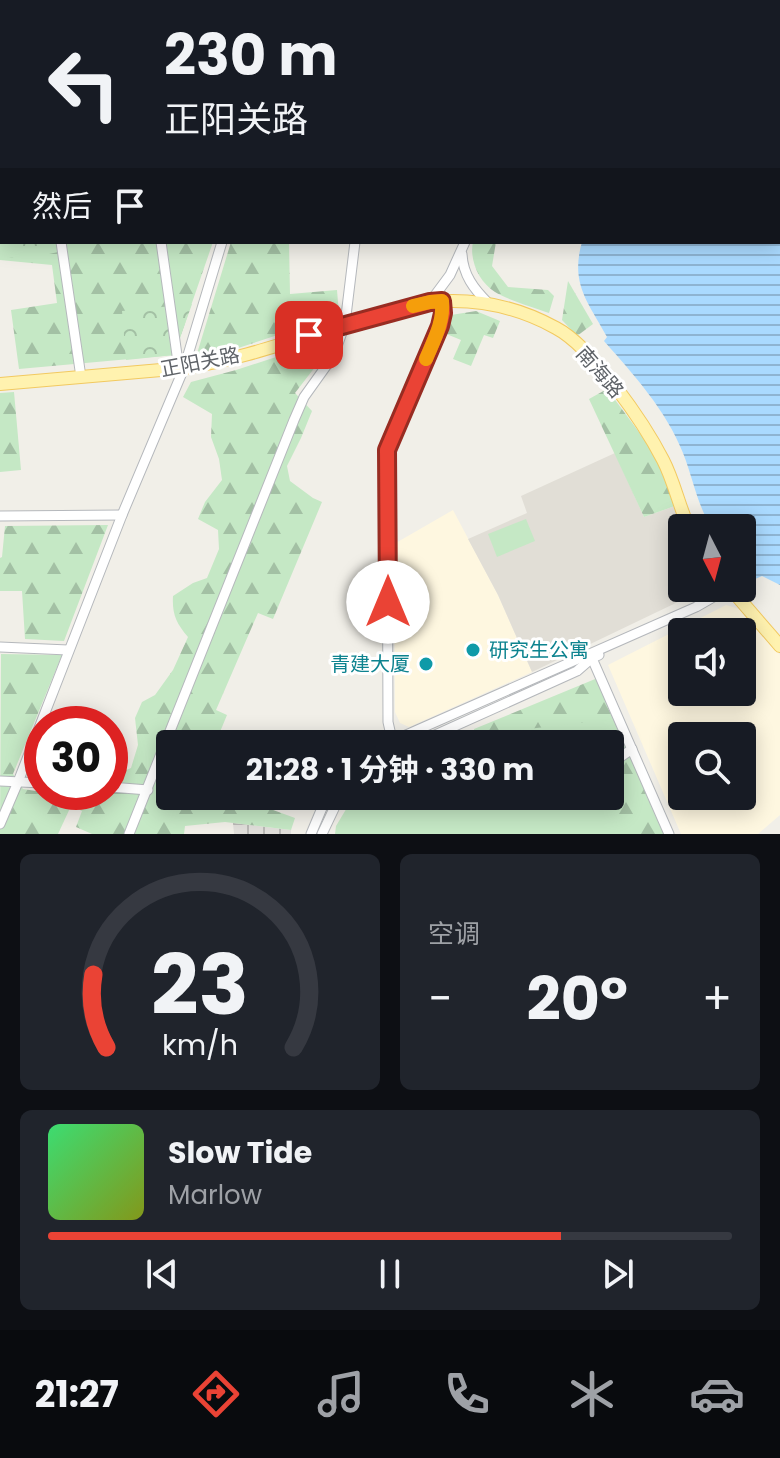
<!DOCTYPE html>
<html lang="zh">
<meta charset="utf-8">
<style>
body{margin:0;font-family:Poppins,"Noto Sans SC",sans-serif;background:#20242c;color:#f1f3f6;height:100vh;display:flex;flex-direction:column;font-size:30px;white-space:nowrap}
*{box-sizing:border-box;margin:0}
p{font-size:26px;color:#9ea1a6}
.icon{flex:none;width:44px;height:44px;fill:none;stroke:currentColor;stroke-width:2;stroke-linecap:round;stroke-linejoin:round}
.map{position:relative;height:834px;overflow:hidden}
.panel{display:flex;flex-direction:column;gap:20px;padding:20px;background:#0d0f14;flex:1}
.panel>*{flex:none}
.guide{position:absolute;left:0px;top:0px;width:780px;height:244px;box-shadow:0 4px 20px #0003;background:#171b24;color:#f1f3f6;overflow:hidden}
.needle{width:52px;rotate:174deg}
.controls{position:absolute;left:668px;top:514px;display:grid;gap:16px}
.controls a{display:grid;place-items:center;width:88px;height:88px;border-radius:8px;background:#171b24;box-shadow:0 4px 20px #0003;font-size:40px}
.speed{position:absolute;left:24px;top:706px;display:flex;gap:16px;font-size:40px;font-weight:700;text-align:center}
.speed>*{display:grid;place-content:center;width:104px;height:104px;border-radius:50%;background:#171b24;box-shadow:0 4px 20px #0003;line-height:1}
.speed .limit{border:12px solid #d22;background:#fff;color:#111}
.pin{position:absolute;display:grid;place-items:center;width:68px;height:68px;color:#fff;margin:-34px;border-radius:16px;box-shadow:0 4px 12px #0006}
.me{position:absolute;width:88px;margin:-44px;rotate:0deg;stroke-linejoin:round;filter:drop-shadow(0 0 6px #0008)}
.turn{display:flex;align-items:center;gap:28px;height:168px;padding:0 32px;font-size:36px}
.turn .icon{width:104px;height:104px;stroke-width:2.5}
.turn b{display:block;font-size:56px;line-height:68px}
.then{display:flex;align-items:center;height:76px;padding:0 32px;background:#0003;gap:16px;font-size:30px}
.big{font-size:60px;font-weight:700;line-height:1.1}
.panel .card{flex:1;display:flex;flex-direction:column;justify-content:center;gap:12px;min-width:0;padding:0 28px;border-radius:12px;background:#20242c}
.panel .dial{align-items:center;gap:0}
.dial svg{height:208px;overflow:visible;fill:none;stroke:#363941;stroke-width:7;stroke-linecap:round;text-anchor:middle}
.dial text{fill:#f1f3f6;stroke:none}
.song{display:flex;align-items:center;gap:24px}
.cover{width:96px;height:96px;border-radius:12px;background:linear-gradient(135deg,hsl(140 70% 55%),hsl(70 70% 35%))}
.played{height:8px;border-radius:4px;background:linear-gradient(90deg,#ea4335 75%,#363941 75%)}
.keys{display:flex;justify-content:space-around;direction:ltr}
.heat{display:flex;justify-content:space-between;align-items:center;font-size:44px;direction:ltr}
.panel .tiles{flex:1;display:grid;gap:20px;grid-template-columns:1fr 1fr}
.card:last-child{grid-column:span 2}
.trip{position:absolute;left:156px;top:730px;width:468px;height:80px;border-radius:8px;background:#171b24;box-shadow:0 4px 20px #0003;font-weight:700;line-height:80px;text-align:center}
.dock{display:flex;height:128px;justify-content:space-around;align-items:center;background:#090b0e;color:#9ea1a6}
.dock .icon{width:56px;height:56px}
.dock .current{color:#ea4335}
.dock b{font-size:36px;color:#f1f3f6}
.map>svg:first-child{display:block}
.commercial{fill:#fef7e0;fill-rule:evenodd}
.industrial{fill:url(#industrial-grid)}
.education{fill:#e1ded6}
.forest{fill:url(#forest-firs)}
.park{fill:url(#park-crowns)}
.garden{fill:#c5e8c5}
.water{fill:url(#water-rules)}
.lines{fill:none;stroke-linecap:round;stroke-linejoin:round}
.minor-casing{stroke:#b5b8bc;stroke-width:11}
.major-casing{stroke:#f2c960;stroke-width:14}
.minor{stroke:#fff;stroke-width:9}
.major{stroke:#fff2af;stroke-width:12}
.route-casing{stroke:#982c22;stroke-width:20}
.route{stroke:#ea4335;stroke-width:14}
.slow{stroke:#f59e0b;stroke-width:14}
.culture-dot{fill:#0f9aa8;stroke:#fff;stroke-width:3}
.labels{text-anchor:middle;dominant-baseline:central;stroke-width:6;stroke-linejoin:round;paint-order:stroke}
.street-label{font-size:20px;fill:#5f6368;stroke:#fff}
.culture-label{font-size:20px;fill:#0d838f;stroke:#fff;text-anchor:start}
</style>
<div class="map">
<svg width="780" height="834" viewBox="0 0 780 834">
<defs>
<pattern id="industrial-grid" width="8" height="8" patternUnits="userSpaceOnUse" patternTransform="scale(2)"><rect width="8" height="8" fill="#e0deda"/><path d="M0 4h8M4 0v8" fill="none" stroke="#b9b8b5"/></pattern>
<pattern id="forest-firs" width="22" height="20" patternUnits="userSpaceOnUse" patternTransform="scale(2)"><rect width="22" height="20" fill="#c5e8c5"/><path d="M5 1l3.5 6h-7zM16 11l3.5 6h-7z" fill="#a3c0a4"/></pattern>
<pattern id="park-crowns" width="20" height="18" patternUnits="userSpaceOnUse" patternTransform="scale(2)"><rect width="20" height="18" fill="#c5e8c5"/><path d="M2 6a3 3 0 1 1 6 0M12 15a3 3 0 1 1 6 0" fill="none" stroke="#a3c0a4"/></pattern>
<pattern id="water-rules" width="6" height="5" patternUnits="userSpaceOnUse" patternTransform="scale(2)"><rect width="6" height="5" fill="#aadaff"/><path d="M0 2.5h6" fill="none" stroke="#8eb4d2"/></pattern>
</defs>
<rect width="100%" height="100%" fill="#f1efe8"/>
<g class="commercial">
<path d="M453,510L498,595L532,672L409,727L400,723L395,712L394,544Z"/>
<path d="M726,605L746,611L780,655V815L758,834H681L608,665ZM682,632H742V692H682ZM682,736H742V796H682Z"/>
</g>
<path class="industrial" d="M233,823L291,830V834H234Z"/>
<path class="education" d="M615,453L644,517L675,506L686,528H682V588H707L532,672L498,595L468,539L527,513L521,496Z"/>
<g class="forest">
<path d="M0,153H2V242H213L174,355L19,369L11,310L57,303L52,265L0,260Z"/>
<path d="M231,242H289L290,294L337,290L339,315L232,350L196,357Z"/>
<path d="M473,242H496L492,266L508,287L548,290L554,296L549,313C533,307 510,301 495,292C479,282 469,260 473,242Z"/>
<path d="M568,281L593,324L577,336L562,320Z"/>
<path d="M476,311L500,321L493,338L484,335L471,366L453,359L461,340L444,333L451,315Z"/>
<path d="M328,340L322,358L295,393L312,411L301,438L287,466L290,481L313,498L322,502L273,619L258,613L216,710L227,715L215,744H170V796H235L295,818L291,830L225,822L185,826L184,834H92L76,827L82,811L71,806L58,834H0L1,654L62,655L13,774L23,789L42,792H110V777L131,768L138,745L135,718L142,702L155,695L173,670L188,637C176,623 172,614 173,596L193,583L207,578L219,549L218,530L198,519L205,502L222,480L219,459L211,437L212,414L183,397L191,382L236,370Z"/>
<path d="M607,389L653,451L675,506L644,517L589,399Z"/>
<path d="M14,392L21,470L0,472V393Z"/>
<path d="M108,525L64,641L25,639L22,591H0V558L2,557L5,526Z"/>
<path d="M600,677L669,834H612L610,744H475L474,729Z"/>
</g>
<g class="park">
<path d="M2,214V242H57L58,252L27,259L0,256V215Z"/>
<path d="M192,304L174,355L126,360L122,311Z"/>
</g>
<g class="garden">
<path d="M526,519L535,541L497,557L488,534Z"/>
<path d="M607,720L610,744H444L459,737Z"/>
<path d="M610,747L618,834H335L336,826L354,796H610Z"/>
</g>
<path class="water" d="M521,0H780V585L762,576L753,580L742,566V528H712C697,505 693,478 683,453C666,410 634,375 604,341L607,337C588,302 570,284 582,242H778V2H521Z"/>
<g class="lines">
<defs>
<g id="minor">
<path d="M134,0L135,2"/>
<path d="M364,0L366,2"/>
<path d="M508,0V2"/>
<path d="M52,2L61,0"/>
<path d="M260,2V0"/>
<path d="M290,2L302,0"/>
<path d="M0,14H2"/>
<path d="M0,205L2,204"/>
<path d="M61,242L81,377"/>
<path d="M161,242L177,355L184,368"/>
<path d="M462,254C463,275 474,289 488,303"/>
<path d="M430,302L450,275L465,242"/>
<path d="M0,516L122,515"/>
<path d="M0,647L68,650"/>
<path d="M591,656L669,834"/>
<path d="M390,742L696,607L729,588"/>
<path d="M393,744L388,722L387,450L440,326L443,313L442,301"/>
<path d="M415,744L577,671L592,658L599,655"/>
<path d="M612,763L632,749"/>
<path d="M0,781L42,783"/>
<path d="M110,787L148,790"/>
<path d="M0,824L18,782L122,515L184,368L222,242"/>
<path d="M129,834L294,420L304,397L334,355L345,324L355,242"/>
<path d="M311,834L327,796"/>
<path d="M322,834L340,796"/>
</g>
<g id="major">
<path d="M0,384L184,368C251,358 314,332 379,315C396,311 415,303 432,302C475,298 518,307 556,328C592,347 644,423 663,460C674,481 679,506 689,528"/>
<path d="M730,588L780,646"/>
</g>
</defs>
<use href="#minor" class="minor-casing"/>
<use href="#major" class="major-casing"/>
<use href="#minor" class="minor"/>
<use href="#major" class="major"/>
</g>
<g class="lines">
<defs>
<path id="route" d="M309,335L430,302L442,301L443,313L440,326L387,450L388,602"/>
</defs>
<use href="#route" class="route-casing"/>
<use href="#route" class="route"/>
<path class="slow" d="M413,306L430,302L442,301C444,322 434,340 426,359"/>
</g>
<g class="culture-dot">
<circle cx="473" cy="650" r="8"/>
<circle cx="426" cy="664" r="8"/>
</g>
<g class="labels">
<g class="street-label">
<text transform="translate(200 362) rotate(-11)">正阳关路</text>
<text transform="translate(600 372) rotate(49)">南海路</text>
</g>
<g class="culture-label">
<text x="489" y="650">研究生公寓</text>
<text x="410" y="664" text-anchor="end">青建大厦</text>
</g>
</g>
</svg>
<div class="controls">
<a><svg class="needle" viewBox="-14 -14 28 28"><path d="M0-13l5 13h-10z" fill="#e53935"/><path d="M0 13l5-13h-10z" fill="#9ea1a6"/></svg></a>
<a><svg class="icon" aria-label="sound" viewBox="0 0 24 24"><path d="M4 9h4l5-4v14l-5-4H4zM17 9q2 3 0 6"/></svg></a>
<a><svg class="icon" aria-label="search" viewBox="0 0 24 24"><circle cx="10" cy="10" r="6"/><path d="M15 15l6 6"/></svg></a>
</div>
<div class="speed"><div class="limit">30</div></div>
<div class="pin" style="left:309px;top:335px;background:#d93025"><svg class="icon" aria-label="arrive" viewBox="0 0 24 24"><path d="M6 21V4h12l-3 4 3 4H6"/></svg></div>
<svg class="me" style="left:388px;top:602px" viewBox="-20 -20 40 40"><circle r="19" fill="#fff"/><path d="M0-13L10 11 0 6-10 11z" fill="#ea4335"/></svg>
<div class="trip">21:28 · 1 分钟 · 330 m</div>
<div class="guide">
<div class="turn"><svg class="icon" aria-label="left" viewBox="0 0 24 24"><path d="M17 20v-9H6M10 6l-5 5 5 5"/></svg><div><b>230 m</b>正阳关路</div></div>
<div class="then">然后<svg class="icon" aria-label="arrive" viewBox="0 0 24 24"><path d="M6 21V4h12l-3 4 3 4H6"/></svg></div>
</div>
</div>
<section class="panel">
<div class="tiles">
<div class="card dial"><svg viewBox="0 0 100 80">
<path d="M14 69A42 42 0 1 1 86 69"/>
<path d="M14 69A42 42 0 0 1 9 41" stroke="#ea4335"/>
<text x="50" y="56" font-size="32" font-weight="700">23</text>
<text x="50" y="72" font-size="11">km/h</text>
</svg></div>
<div class="card"><p>空调</p>
<div class="heat"><a>−</a><b class="big">20°</b><a>+</a></div>
</div>
<div class="card">
<div class="song"><i class="cover"></i><div><b>Slow Tide</b><p>Marlow</p></div></div>
<div class="played"></div>
<div class="keys"><svg class="icon" aria-label="previous" viewBox="0 0 24 24"><path d="M18 5L8 12l10 7zM5 5v14"/></svg><svg class="icon" aria-label="pause" viewBox="0 0 24 24"><path d="M8 5v14M16 5v14"/></svg><svg class="icon" aria-label="next" viewBox="0 0 24 24"><path d="M6 5l10 7-10 7zM19 5v14"/></svg></div>
</div>
</div>
</section>
<nav class="dock">
<b>21:27</b>
<svg class="icon current" aria-label="directions" viewBox="0 0 24 24"><path d="M12 3l9 9-9 9-9-9zM9 14v-3h6M13 9l2 2-2 2"/></svg>
<svg class="icon" aria-label="music" viewBox="0 0 24 24"><path d="M9 18V5l10-2v13"/><circle cx="6" cy="18" r="3"/><circle cx="16" cy="16" r="3"/></svg>
<svg class="icon" aria-label="phone" viewBox="0 0 24 24"><path d="M5 4h4l2 5-3 2q2 4 5 5l2-3 5 2v4C11 20 4 13 5 4z"/></svg>
<svg class="icon" aria-label="climate" viewBox="0 0 24 24"><path d="M12 3v18M4 7l16 10M4 17L20 7"/></svg>
<svg class="icon" aria-label="car" viewBox="0 0 24 24"><path d="M5 17H2v-5l4-1 3-4h7l3 4 3 1v5h-3M9 17h6M6 11h13"/><circle cx="7" cy="17" r="2"/><circle cx="17" cy="17" r="2"/></svg>
</nav>
